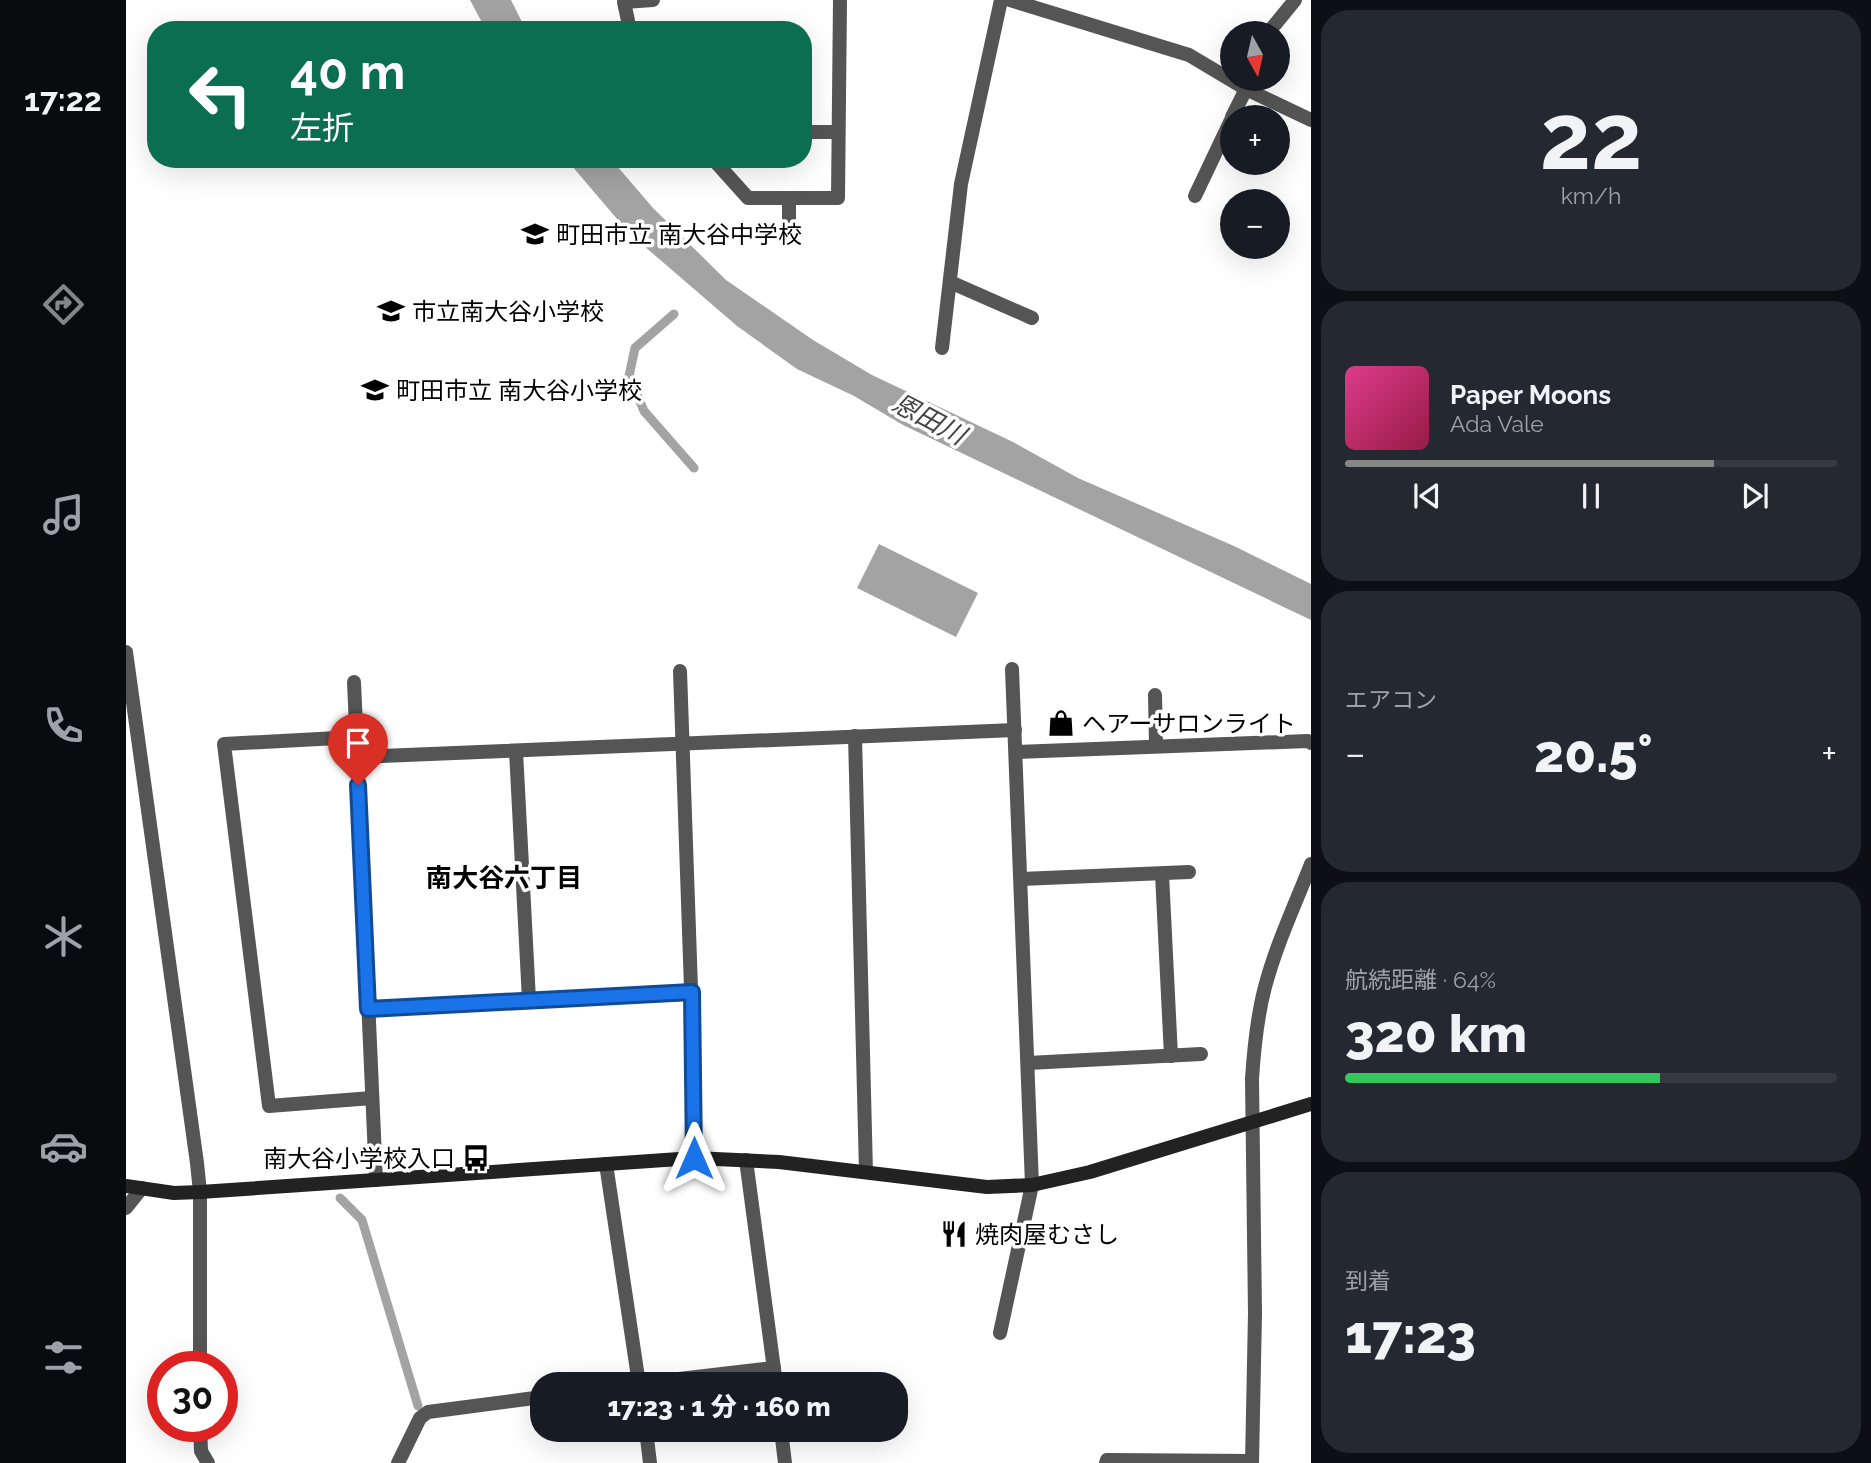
<!DOCTYPE html>
<html lang="ja">
<meta charset="utf-8">
<style>
body{margin:0;font-family:Raleway,"Noto Sans JP",sans-serif;background:#242831;color:#f1f3f6;height:100vh;display:flex;flex-direction:column;font-size:26px;white-space:nowrap}
*{box-sizing:border-box;margin:0}
p{font-size:23px;color:#9ea1a6}
.icon{flex:none;width:38px;height:38px;fill:none;stroke:currentColor;stroke-width:2;stroke-linecap:round;stroke-linejoin:round}
.map{position:relative;flex:1;overflow:hidden}
.sheet{display:flex;flex-direction:column;gap:10px;padding:10px;background:#0d0f14;width:560px}
.sheet>*{flex:none}
.top-card{position:absolute;left:21px;top:21px;width:665px;height:147px;border-radius:28px;box-shadow:0 7px 28px #0002;background:#0b6e4f;color:#fff;overflow:hidden}
.needle{width:46px;rotate:172deg}
.buttons{position:absolute;left:1094px;top:21px;display:grid;gap:14px}
.buttons a{display:grid;place-items:center;width:70px;height:70px;border-radius:50%;background:#171b24;box-shadow:0 7px 28px #0002;font-size:35px}
.speed{position:absolute;left:21px;top:1351px;display:flex;gap:14px;font-size:35px;font-weight:700;text-align:center}
.speed>*{display:grid;place-content:center;width:91px;height:91px;border-radius:50%;background:#171b24;box-shadow:0 7px 28px #0002;line-height:1}
.speed .limit{border:10px solid #d22;background:#fff;color:#111}
.pin{position:absolute;display:grid;place-items:center;width:60px;height:60px;color:#fff;margin:-72px -30px;border-radius:50% 50% 50% 0;rotate:-45deg;box-shadow:0 0 7px #0007}
.pin .icon{rotate:45deg}
.me{position:absolute;width:77px;margin:-38px;rotate:0deg;stroke-linejoin:round;filter:drop-shadow(0 0 5px #0008)}
.turn{display:flex;align-items:center;gap:24px;height:147px;padding:0 28px;font-size:32px}
.turn .icon{width:91px;height:91px;stroke-width:2.5}
.turn b{display:block;font-size:49px;line-height:60px}
.big{font-size:52px;font-weight:800;line-height:1.1}
.sheet .card{flex:1;display:flex;flex-direction:column;justify-content:center;gap:10px;min-width:0;padding:0 24px;border-radius:28px;background:#242831}
.sheet .dial{align-items:center;gap:0}
.dial b{font-size:91px;line-height:1}
.song{display:flex;align-items:center;gap:21px}
.cover{width:84px;height:84px;border-radius:10px;background:linear-gradient(135deg,hsl(330 70% 55%),hsl(340 70% 35%))}
.played{height:7px;border-radius:4px;background:linear-gradient(90deg,#858687 75%,#363941 75%)}
.keys{display:flex;justify-content:space-around;direction:ltr}
.heat{display:flex;justify-content:space-between;align-items:center;font-size:38px;direction:ltr}
.charge{height:10px;border-radius:5px;background:linear-gradient(90deg,#34c759 64%,#363941 0)}
.trip{position:absolute;left:404px;top:1372px;width:378px;height:70px;border-radius:28px;background:#171b24;box-shadow:0 7px 28px #0002;font-weight:800;line-height:70px;text-align:center}
main{display:flex;flex:1;min-height:0}
.tabs{display:flex;flex-direction:column;width:126px;justify-content:space-around;align-items:center;background:#090b0e;color:#9ea1a6}
.tabs .icon{width:49px;height:49px}
.tabs .on{color:#858687}
.tabs b{font-size:32px;color:#f1f3f6}
.map>svg:first-child{display:block}
.water{fill:#a3a3a3}
.lines{fill:none;stroke-linecap:round;stroke-linejoin:round}
.stream{stroke:#a3a3a3;stroke-width:9}
.lane{stroke:#555;stroke-width:14}
.street{stroke:#555;stroke-width:14}
.secondary{stroke:#222;stroke-width:14}
.route-casing{stroke:#114b97;stroke-width:18}
.route{stroke:#1a73e8;stroke-width:12}
.labels{text-anchor:middle;dominant-baseline:central;stroke-width:7;stroke-linejoin:round;paint-order:stroke}
.poi-label{font-size:24px;fill:#000;stroke:#fff;text-anchor:start}
.water-label{font-size:26px;font-style:italic;fill:#444;stroke:#fff}
.neighbourhood-label{font-size:26px;font-weight:bold;fill:#000;stroke:#fff}
</style>
<main>
<nav class="tabs">
<b>17:22</b>
<svg class="icon on" aria-label="directions" viewBox="0 0 24 24"><path d="M12 3l9 9-9 9-9-9zM9 14v-3h6M13 9l2 2-2 2"/></svg>
<svg class="icon" aria-label="music" viewBox="0 0 24 24"><path d="M9 18V5l10-2v13"/><circle cx="6" cy="18" r="3"/><circle cx="16" cy="16" r="3"/></svg>
<svg class="icon" aria-label="phone" viewBox="0 0 24 24"><path d="M5 4h4l2 5-3 2q2 4 5 5l2-3 5 2v4C11 20 4 13 5 4z"/></svg>
<svg class="icon" aria-label="climate" viewBox="0 0 24 24"><path d="M12 3v18M4 7l16 10M4 17L20 7"/></svg>
<svg class="icon" aria-label="car" viewBox="0 0 24 24"><path d="M5 17H2v-5l4-1 3-4h7l3 4 3 1v5h-3M9 17h6M6 11h13"/><circle cx="7" cy="17" r="2"/><circle cx="17" cy="17" r="2"/></svg>
<svg class="icon" aria-label="filters" viewBox="0 0 24 24"><path d="M4 7h16M4 17h16"/><circle cx="9" cy="7" r="2"/><circle cx="15" cy="17" r="2"/></svg>
</nav>
<div class="map">
<svg width="1185" height="1463" viewBox="0 0 1185 1463">
<rect width="100%" height="100%" fill="#fff"/>
<g class="water">
<path d="M344,0H385L400,30H360Z"/>
<path d="M440,159H485L527,208L600,280L687,340L746,375L887,442L952,478L1108,546L1185,584V620L777,425L728,396L671,369L611,326L503,233Z"/>
<path d="M753,544L852,593L830,637L731,588Z"/>
</g>
<g class="lines">
<g class="stream">
<path d="M548,314L509,348L503,376L518,411L568,468"/>
<path d="M214,1198L236,1220L292,1406"/>
</g>
<path class="lane" d="M874,1333L906,1185"/>
<g class="street">
<path d="M884,0L1063,55L1120,89L1185,120"/>
<path d="M504,30L498,2L527,0"/>
<path d="M1142,33L1169,0"/>
<path d="M1106,117L1120,89"/>
<path d="M677,132H712"/>
<path d="M587,159L622,198H712L714,0"/>
<path d="M1069,196L1106,118"/>
<path d="M663,198V235"/>
<path d="M824,282L906,318"/>
<path d="M816,348L835,184L875,0"/>
<path d="M0,652L71,1163L74,1192V1367"/>
<path d="M886,669L906,1185"/>
<path d="M554,671L568,1075V1158"/>
<path d="M228,682L250,1180"/>
<path d="M1029,695L1030,746"/>
<path d="M729,736L740,1172"/>
<path d="M230,737L98,744L143,1106L246,1098"/>
<path d="M390,751L403,1000"/>
<path d="M890,752L1182,741L1185,743"/>
<path d="M231,757L889,730"/>
<path d="M1036,874L1045,1056"/>
<path d="M895,879L1063,872"/>
<path d="M242,1009L566,992"/>
<path d="M902,1063L1075,1054"/>
<path d="M620,1160L650,1384"/>
<path d="M480,1164L513,1384"/>
<path d="M0,1208L16,1188"/>
<path d="M510,1384L648,1368"/>
<path d="M74,1426L75,1451L82,1463"/>
<path d="M520,1430L524,1463"/>
<path d="M655,1430L659,1463"/>
<path d="M272,1463L294,1418L302,1412L416,1397"/>
<path d="M980,1463L981,1460L1126,1461"/>
<path d="M1126,1463L1129,1313L1126,1079C1128,1048 1131,1017 1139,987C1150,945 1169,905 1185,864"/>
</g>
<path class="secondary" d="M0,1186L48,1193L74,1192L568,1158L653,1162L861,1187L906,1185L964,1172L1185,1104"/>
</g>
<g class="lines">
<defs>
<path id="route" d="M232,785L242,1009L566,992L568,1158"/>
</defs>
<use href="#route" class="route-casing"/>
<use href="#route" class="route"/>
</g>
<defs>
<symbol id="school-bare" viewBox="-9 -9 18 18"><path d="M0-5L7-2L0 1L-7-2ZM-4 1L0 2.5L4 1V4Q0 6-4 4Z" fill="#000" stroke="#fff" stroke-width="2.5" paint-order="stroke"/></symbol>
<symbol id="shop-bare" viewBox="-9 -9 18 18"><path d="M-5-2.5h2.3a2.7 3.5 0 0 1 5.4 0H5L5.5 6h-11ZM-1.5-2.5h3a1.5 2.3 0 0 0-3 0Z" fill="#000" stroke="#fff" stroke-width="2.5" paint-order="stroke"/></symbol>
<symbol id="bus-bare" viewBox="-9 -9 18 18"><path d="M-5-6H5V4H4V6H2V4H-2V6H-4V4H-5ZM-3.5-4V0h7V-4ZM-3.5 1.2v1.5H-2V1.2ZM2 1.2v1.5H3.5V1.2Z" fill="#000" stroke="#fff" stroke-width="2.5" paint-order="stroke"/></symbol>
<symbol id="restaurant-bare" viewBox="-9 -9 18 18"><path d="M-5-6h1v4h1v-4h1v4h1v-4h1v5L-1.5 .5V6h-2V.5L-5-1ZM5-6V6H3V1.5H1.5Q1.5-4 5-6Z" fill="#000" stroke="#fff" stroke-width="2.5" paint-order="stroke"/></symbol>
</defs>
<g fill-rule="evenodd">
<use href="#school-bare" x="390" y="215" width="38" height="38"/>
<use href="#school-bare" x="246" y="292" width="38" height="38"/>
<use href="#school-bare" x="230" y="371" width="38" height="38"/>
<use href="#shop-bare" x="916" y="704" width="38" height="38"/>
<use href="#bus-bare" x="331" y="1139" width="38" height="38"/>
<use href="#restaurant-bare" x="809" y="1215" width="38" height="38"/>
</g>
<g class="labels">
<g class="poi-label">
<text x="430" y="234">町田市立 南大谷中学校</text>
<text x="286" y="311">市立南大谷小学校</text>
<text x="270" y="390">町田市立 南大谷小学校</text>
<text x="956" y="723">ヘアーサロンライト</text>
<text x="329" y="1158" text-anchor="end">南大谷小学校入口</text>
<text x="849" y="1234">焼肉屋むさし</text>
</g>
<g class="water-label">
<text transform="translate(803 419) rotate(28)">恩田川</text>
</g>
<g class="neighbourhood-label">
<text x="378" y="878">南大谷六丁目</text>
</g>
</g>
</svg>
<div class="buttons">
<a><svg class="needle" viewBox="-14 -14 28 28"><path d="M0-13l5 13h-10z" fill="#e53935"/><path d="M0 13l5-13h-10z" fill="#9ea1a6"/></svg></a>
<a>+</a>
<a>−</a>
</div>
<div class="speed"><div class="limit">30</div></div>
<div class="pin" style="left:232px;top:785px;background:#d93025"><svg class="icon" aria-label="arrive" viewBox="0 0 24 24"><path d="M6 21V4h12l-3 4 3 4H6"/></svg></div>
<svg class="me" style="left:568px;top:1158px" viewBox="-20 -20 40 40"><path d="M0-17L14 15 0 8-14 15z" fill="#1a73e8" stroke="#fff" stroke-width="4"/></svg>
<div class="trip">17:23 · 1 分 · 160 m</div>
<div class="top-card">
<div class="turn"><svg class="icon" aria-label="left" viewBox="0 0 24 24"><path d="M17 20v-9H6M10 6l-5 5 5 5"/></svg><div><b>40 m</b>左折</div></div>
</div>
</div>
<section class="sheet">
<div class="card dial"><b>22</b><p>km/h</p></div>
<div class="card">
<div class="song"><i class="cover"></i><div><b>Paper Moons</b><p>Ada Vale</p></div></div>
<div class="played"></div>
<div class="keys"><svg class="icon" aria-label="previous" viewBox="0 0 24 24"><path d="M18 5L8 12l10 7zM5 5v14"/></svg><svg class="icon" aria-label="pause" viewBox="0 0 24 24"><path d="M8 5v14M16 5v14"/></svg><svg class="icon" aria-label="next" viewBox="0 0 24 24"><path d="M6 5l10 7-10 7zM19 5v14"/></svg></div>
</div>
<div class="card"><p>エアコン</p>
<div class="heat"><a>−</a><b class="big">20.5°</b><a>+</a></div>
</div>
<div class="card"><p>航続距離 · 64%</p><b class="big">320 km</b><div class="charge"></div></div>
<div class="card"><p>到着</p><b class="big">17:23</b></div>
</section>
</main>
